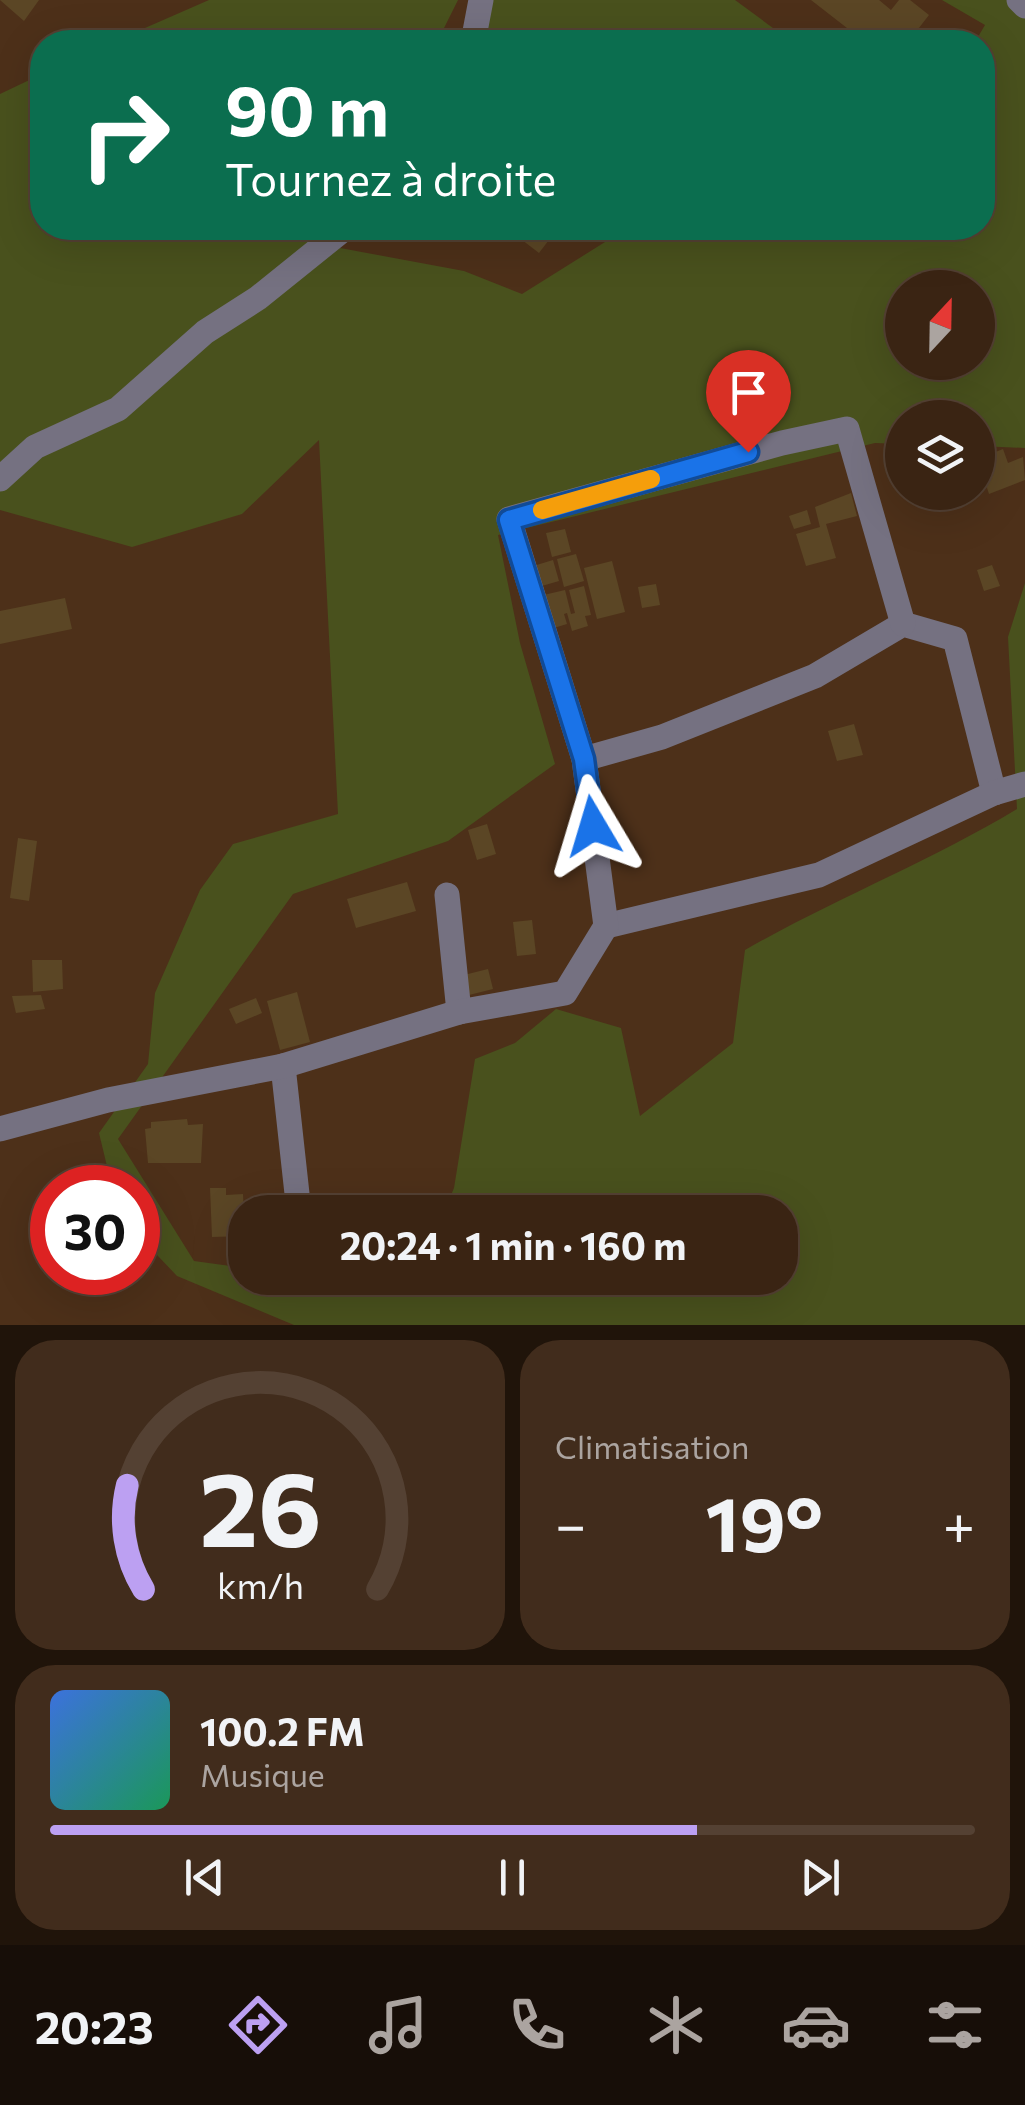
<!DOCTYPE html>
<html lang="fr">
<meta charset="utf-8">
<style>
body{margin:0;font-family:Commissioner,sans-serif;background:#412c1c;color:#f1f3f6;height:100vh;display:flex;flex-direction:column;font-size:38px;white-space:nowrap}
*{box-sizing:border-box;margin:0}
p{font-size:32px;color:#aba4a0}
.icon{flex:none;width:55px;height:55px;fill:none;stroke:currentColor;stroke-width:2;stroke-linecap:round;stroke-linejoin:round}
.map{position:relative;height:1325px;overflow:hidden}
.sheet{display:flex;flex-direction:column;gap:15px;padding:15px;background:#20140a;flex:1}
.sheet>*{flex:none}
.top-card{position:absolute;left:30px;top:30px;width:965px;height:210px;border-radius:40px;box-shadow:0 10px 40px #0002,0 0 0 2px #544133;background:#0b6e4f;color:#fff;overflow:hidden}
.needle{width:65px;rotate:22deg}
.fabs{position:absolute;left:885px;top:270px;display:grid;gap:20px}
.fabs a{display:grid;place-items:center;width:110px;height:110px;border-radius:50%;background:#3a2413;box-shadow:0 10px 40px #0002,0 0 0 2px #544133;font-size:50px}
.speed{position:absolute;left:30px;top:1165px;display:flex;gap:20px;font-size:50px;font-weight:700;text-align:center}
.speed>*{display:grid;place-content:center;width:130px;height:130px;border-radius:50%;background:#3a2413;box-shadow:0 10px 40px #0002,0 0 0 2px #544133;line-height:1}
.speed .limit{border:15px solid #d22;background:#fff;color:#111}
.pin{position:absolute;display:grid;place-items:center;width:85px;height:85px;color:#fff;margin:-102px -42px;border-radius:50% 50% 50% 0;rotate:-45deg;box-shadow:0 0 10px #0007}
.pin .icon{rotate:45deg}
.me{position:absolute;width:110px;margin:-55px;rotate:353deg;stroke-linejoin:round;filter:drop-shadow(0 0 8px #0008)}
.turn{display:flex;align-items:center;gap:35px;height:210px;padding:0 30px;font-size:45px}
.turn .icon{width:130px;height:130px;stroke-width:2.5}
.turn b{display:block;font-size:70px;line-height:85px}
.big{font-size:75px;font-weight:700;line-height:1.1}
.sheet .card{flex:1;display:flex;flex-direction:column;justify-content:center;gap:15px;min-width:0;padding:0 35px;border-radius:40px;background:#412c1c}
.sheet .dial{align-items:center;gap:0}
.dial svg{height:260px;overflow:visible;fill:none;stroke:#544133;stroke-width:7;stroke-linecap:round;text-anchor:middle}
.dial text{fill:#f1f3f6;stroke:none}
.song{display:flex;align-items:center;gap:30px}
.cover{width:120px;height:120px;border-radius:15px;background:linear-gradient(135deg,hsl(220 70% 55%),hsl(150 70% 35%))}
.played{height:10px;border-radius:5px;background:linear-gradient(90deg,#bca0f2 70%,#544133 70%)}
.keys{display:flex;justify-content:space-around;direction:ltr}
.heat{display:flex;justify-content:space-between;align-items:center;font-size:55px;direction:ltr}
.sheet .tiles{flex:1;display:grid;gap:15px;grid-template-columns:1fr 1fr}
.card:last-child{grid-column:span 2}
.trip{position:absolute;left:228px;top:1195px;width:570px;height:100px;border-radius:40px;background:#3a2413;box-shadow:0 10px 40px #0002,0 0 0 2px #544133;font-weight:700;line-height:100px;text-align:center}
.dock{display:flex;height:160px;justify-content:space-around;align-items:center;background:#170e08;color:#aba4a0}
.dock .icon{width:70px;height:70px}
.dock .current{color:#bca0f2}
.dock b{font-size:45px;color:#f1f3f6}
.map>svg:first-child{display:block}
.green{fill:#49511d;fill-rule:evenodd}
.building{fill:#5b4625}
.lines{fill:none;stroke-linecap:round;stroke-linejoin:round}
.minor{stroke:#757181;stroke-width:25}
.route-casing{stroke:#114b97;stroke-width:25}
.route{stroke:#1a73e8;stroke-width:18}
.slow{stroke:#f59e0b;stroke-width:18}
</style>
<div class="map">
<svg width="1025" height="1325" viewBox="0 0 1025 1325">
<rect width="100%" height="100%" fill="#4d3019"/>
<g class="green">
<path d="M209,0H458L437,42H113Z"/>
<path d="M492,0H735L792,42H484Z"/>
<path d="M942,0H1025V448L978,446V418H902V444L875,443L498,535L520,643L555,764L448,841L293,894L118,1139L194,1261L245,1268V1278H311L408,1291L414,1278H780V1212H444L454,1188L475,1059L515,1043L556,1009L621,1028L640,1116L733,1043L745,950C834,899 929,862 1017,809L1008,637L1025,583V1325H294L177,1276L138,1235V1188L112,1187L99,1133L148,1064L155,993L200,890L233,844L338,814L319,440L242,514L132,547L0,510V94L42,74V228H252L254,232L464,271L522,294L621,232L617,228H982V42H975L985,25ZM902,288H978V362H902Z"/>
</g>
<g class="building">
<path d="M0,0H39L24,21Z"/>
<path d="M811,0H879L891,10L899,0H910L929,15L908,42H865Z"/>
<path d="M517,228H558L539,253L513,233Z"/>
<path d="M1003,449L1008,463L1023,457L1025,480L989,494L978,459Z"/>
<path d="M851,493L857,516L826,524L836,558L806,566L796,534L820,527L815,507Z"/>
<path d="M807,510L811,524L794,529L789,516Z"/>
<path d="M565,529L571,552L552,557L546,533Z"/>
<path d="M576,554L584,581L564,587L557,559Z"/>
<path d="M553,560L559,581L535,588L530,567Z"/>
<path d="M612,561L625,612L597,619L584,568Z"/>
<path d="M992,565L1000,586L984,591L977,570Z"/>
<path d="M656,584L660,605L642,608L638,587Z"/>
<path d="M584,586L591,615L585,616L588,626L572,631L567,613L564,614L567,624L544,631L535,597L565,590L571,614L575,613L569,590Z"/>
<path d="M65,598L72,629L0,644V611Z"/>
<path d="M854,724L863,755L837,761L828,731Z"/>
<path d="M487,824L496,854L477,860L468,830Z"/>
<path d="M18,838L37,841L29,901L10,898Z"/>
<path d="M407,882L416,911L356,928L347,899Z"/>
<path d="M532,920L536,954L517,956L513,922Z"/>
<path d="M32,960H62L63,989L33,992Z"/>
<path d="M488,969L493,989L465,996L460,976Z"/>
<path d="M297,992L310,1042L280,1050L267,1001Z"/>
<path d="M41,995L45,1009L16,1013L12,996Z"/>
<path d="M256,998L262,1013L236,1024L229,1009Z"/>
<path d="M187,1119L188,1125L203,1124L201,1163H148L145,1129L151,1128V1122Z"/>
<path d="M210,1188H226V1195L243,1194L245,1236L212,1237Z"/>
</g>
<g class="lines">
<g class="minor">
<path d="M1019,0L1025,6"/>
<path d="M473,42L481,0"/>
<path d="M0,479L35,447L118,409L205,332L258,298L345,228"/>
<path d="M584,759L662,737L815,676L903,624L955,639L994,793"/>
<path d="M447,895L459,1012"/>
<path d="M606,926L819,875L994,793L1025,784"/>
<path d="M283,1066L299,1212"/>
<path d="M0,1129L108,1100L283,1066L459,1012L565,993L606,926L584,759L509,519L782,443L847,429L903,624"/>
</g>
</g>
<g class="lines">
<defs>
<path id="route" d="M593,826L584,759L509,520L748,452"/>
</defs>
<use href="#route" class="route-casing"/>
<use href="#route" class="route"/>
<path class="slow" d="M542,510L651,479"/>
</g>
</svg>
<div class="fabs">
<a><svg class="needle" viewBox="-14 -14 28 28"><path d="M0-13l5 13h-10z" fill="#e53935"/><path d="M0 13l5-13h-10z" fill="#aba4a0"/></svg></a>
<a><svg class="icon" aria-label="layers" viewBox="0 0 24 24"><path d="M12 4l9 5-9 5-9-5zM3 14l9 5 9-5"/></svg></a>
</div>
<div class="speed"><div class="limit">30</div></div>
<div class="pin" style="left:748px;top:452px;background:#d93025"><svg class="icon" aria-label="arrive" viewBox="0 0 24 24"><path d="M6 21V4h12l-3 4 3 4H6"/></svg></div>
<svg class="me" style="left:593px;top:826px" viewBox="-20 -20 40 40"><path d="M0-17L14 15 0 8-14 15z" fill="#1a73e8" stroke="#fff" stroke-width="4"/></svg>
<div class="trip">20:24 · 1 min · 160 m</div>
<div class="top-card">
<div class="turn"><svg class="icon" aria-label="right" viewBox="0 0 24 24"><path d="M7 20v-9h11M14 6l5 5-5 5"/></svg><div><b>90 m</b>Tournez à droite</div></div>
</div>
</div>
<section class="sheet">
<div class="tiles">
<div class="card dial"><svg viewBox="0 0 100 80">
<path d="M14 69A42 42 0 1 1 86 69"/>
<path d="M14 69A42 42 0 0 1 9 37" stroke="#bca0f2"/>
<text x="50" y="56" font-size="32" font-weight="700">26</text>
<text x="50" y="72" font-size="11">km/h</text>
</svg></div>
<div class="card"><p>Climatisation</p>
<div class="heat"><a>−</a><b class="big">19°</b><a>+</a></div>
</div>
<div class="card">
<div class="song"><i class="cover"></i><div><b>100.2 FM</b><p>Musique</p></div></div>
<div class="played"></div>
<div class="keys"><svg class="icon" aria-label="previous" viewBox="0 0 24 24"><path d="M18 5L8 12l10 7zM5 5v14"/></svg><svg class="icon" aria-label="pause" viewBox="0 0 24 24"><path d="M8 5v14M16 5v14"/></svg><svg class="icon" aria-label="next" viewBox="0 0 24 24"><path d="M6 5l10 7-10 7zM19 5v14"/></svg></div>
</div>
</div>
</section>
<nav class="dock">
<b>20:23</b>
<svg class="icon current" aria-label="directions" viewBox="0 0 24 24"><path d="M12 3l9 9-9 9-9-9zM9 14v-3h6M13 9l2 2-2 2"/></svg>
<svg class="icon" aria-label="music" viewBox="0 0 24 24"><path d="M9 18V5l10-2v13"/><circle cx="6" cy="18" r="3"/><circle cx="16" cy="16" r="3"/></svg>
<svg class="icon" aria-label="phone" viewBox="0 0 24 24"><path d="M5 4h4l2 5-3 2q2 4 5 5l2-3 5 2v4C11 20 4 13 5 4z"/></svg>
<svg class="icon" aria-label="climate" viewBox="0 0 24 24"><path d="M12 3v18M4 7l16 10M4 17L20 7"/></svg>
<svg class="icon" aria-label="car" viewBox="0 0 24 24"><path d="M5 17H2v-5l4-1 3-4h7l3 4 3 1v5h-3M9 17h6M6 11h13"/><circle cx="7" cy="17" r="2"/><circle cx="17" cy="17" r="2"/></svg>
<svg class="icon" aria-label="filters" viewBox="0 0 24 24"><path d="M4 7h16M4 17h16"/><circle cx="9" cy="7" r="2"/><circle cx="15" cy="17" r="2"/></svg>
</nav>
